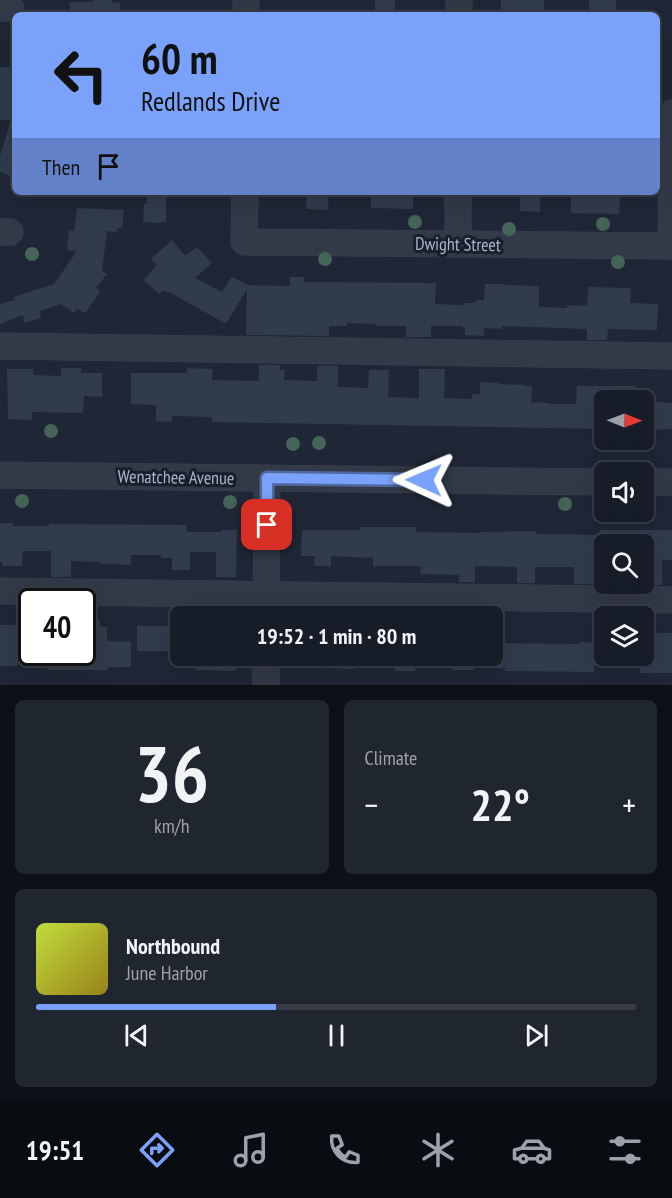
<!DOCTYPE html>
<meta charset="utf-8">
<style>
body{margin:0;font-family:"PT Sans Narrow",sans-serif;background:#202630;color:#f1f3f6;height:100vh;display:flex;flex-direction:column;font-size:22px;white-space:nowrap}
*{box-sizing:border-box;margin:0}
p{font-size:20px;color:#9ea2a8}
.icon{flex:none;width:33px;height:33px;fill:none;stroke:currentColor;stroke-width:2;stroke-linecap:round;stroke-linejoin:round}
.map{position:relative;height:685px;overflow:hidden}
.drawer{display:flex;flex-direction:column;gap:15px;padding:15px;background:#0d1016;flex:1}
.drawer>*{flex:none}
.top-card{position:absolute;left:12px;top:12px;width:648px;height:183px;border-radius:9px;box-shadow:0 6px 24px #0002,0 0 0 2px #363b45;background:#7ba2fa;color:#111;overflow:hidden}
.needle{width:39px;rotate:91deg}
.controls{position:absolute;left:594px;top:390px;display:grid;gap:12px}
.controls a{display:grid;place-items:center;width:60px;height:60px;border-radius:9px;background:#171d28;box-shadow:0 6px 24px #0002,0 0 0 2px #363b45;font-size:30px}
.speed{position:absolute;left:18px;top:588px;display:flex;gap:12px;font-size:30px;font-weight:700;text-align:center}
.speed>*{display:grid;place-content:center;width:78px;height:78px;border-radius:50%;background:#171d28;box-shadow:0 6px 24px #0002,0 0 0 2px #363b45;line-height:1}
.speed .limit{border:3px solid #111;border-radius:9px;background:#fff;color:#111}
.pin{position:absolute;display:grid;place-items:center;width:51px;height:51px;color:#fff;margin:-26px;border-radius:12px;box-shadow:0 3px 9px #0006}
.me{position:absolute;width:66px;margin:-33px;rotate:271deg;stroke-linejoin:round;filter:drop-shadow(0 0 4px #0008)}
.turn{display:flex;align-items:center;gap:21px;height:126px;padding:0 30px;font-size:27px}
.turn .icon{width:78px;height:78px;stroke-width:2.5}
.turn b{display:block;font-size:42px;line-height:51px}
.then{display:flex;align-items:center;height:57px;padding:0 30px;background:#0003;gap:12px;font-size:22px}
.big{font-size:45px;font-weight:700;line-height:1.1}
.drawer .tile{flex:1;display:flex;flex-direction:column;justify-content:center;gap:9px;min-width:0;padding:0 21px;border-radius:9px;background:#202630}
.drawer .dial{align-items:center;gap:0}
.dial b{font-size:78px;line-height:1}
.song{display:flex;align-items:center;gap:18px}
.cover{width:72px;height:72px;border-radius:9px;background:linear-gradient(135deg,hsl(70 70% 55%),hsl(50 70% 35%))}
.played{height:6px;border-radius:3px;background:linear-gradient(90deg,#7ba2fa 40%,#363b45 40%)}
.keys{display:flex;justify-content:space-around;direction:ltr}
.heat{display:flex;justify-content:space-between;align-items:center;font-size:33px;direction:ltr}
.drawer .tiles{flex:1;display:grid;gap:15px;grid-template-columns:1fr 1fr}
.tile:last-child{grid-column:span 2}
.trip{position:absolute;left:170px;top:606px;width:333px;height:60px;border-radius:9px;background:#171d28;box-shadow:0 6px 24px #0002,0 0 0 2px #363b45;font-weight:700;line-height:60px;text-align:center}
.tabs{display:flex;height:96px;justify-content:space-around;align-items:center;background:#090c10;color:#9ea2a8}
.tabs .icon{width:42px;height:42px}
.tabs .active{color:#7ba2fa}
.tabs b{font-size:27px;color:#f1f3f6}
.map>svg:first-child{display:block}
.building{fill:#303b4d}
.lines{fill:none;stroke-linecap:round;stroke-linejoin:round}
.minor-casing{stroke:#3c4250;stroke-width:27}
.minor{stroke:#323947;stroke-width:26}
.tree{fill:#446457}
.route-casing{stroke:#5069a2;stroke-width:15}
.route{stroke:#7ba2fa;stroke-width:10}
.labels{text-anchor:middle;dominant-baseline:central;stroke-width:6;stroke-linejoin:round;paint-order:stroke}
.street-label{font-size:18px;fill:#acb3c4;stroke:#181e2b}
</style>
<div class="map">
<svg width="672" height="685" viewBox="0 0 672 685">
<rect width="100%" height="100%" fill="#1f2736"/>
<g class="building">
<path d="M93,0H112V2L120,3V15H69L70,2H93Z"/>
<rect x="375" y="0" width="20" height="15"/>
<path d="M501,0H544V15H500Z"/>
<rect x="589" y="0" width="27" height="15"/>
<path d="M0,67H15V178L0,172V156L11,120H0Z"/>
<path d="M147,192H166V222L155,223L143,222L144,204H147Z"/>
<path d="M307,192H329L328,210L306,209Z"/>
<path d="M371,192H413V209L371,208Z"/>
<path d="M520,192H540V212L520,211Z"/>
<path d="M598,192H620L619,214L571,213V194H598Z"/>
<path d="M77,208L124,210L122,228H117L116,232L107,231L102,271L107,274L96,288L100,292L85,313L77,309L74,313L61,304L40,311L41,318L24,323L23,315L0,324V304L14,300V297L54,284L77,251L67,250L69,230L74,231Z"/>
<path d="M172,240L185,256L197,247L212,263L195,278L222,292L232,277L248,285L290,286V277H304V282L436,283L435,304L464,305V303H476L477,300H484L485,284H505V285L539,286V307L567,308V305L587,306L588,287L631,288L630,303L658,304L657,330L608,329L607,340H587V329L502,326V329L484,328V336L465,335V328H463V326H431V337H406V326H376V324L347,323V326H329V336L246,335L247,289L226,324L169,292L168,293L164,290L159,294L144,280L157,265L151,259Z"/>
<path d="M259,365H280V370H285L284,380L317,381V366H338V387L368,388L369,370H389L388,397L419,398V369H445L444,398L472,399V394H480V382L499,383V384L525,385V386H532L531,402L550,403V404H576L577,386H636V400H604V405H602V429L212,422V417L172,416V422L156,421V405L131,404V373H187V368L213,369L212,380L259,381Z"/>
<path d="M61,368H81V373H102V397L84,396L83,413L32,412V420L8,419L7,369H33V375L61,376Z"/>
<path d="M644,401L672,403V429L644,430Z"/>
<path d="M0,523H13V526H49V524L186,525L187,532H221V530H237L236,577H216V552H190V570H172V558H161V555H131V565L109,564L98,563L99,562L71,561V577H51V551H23L22,566H2V562H0Z"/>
<path d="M360,527H416V532L480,533V532L536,531V534L600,535V530H672V560H662V585H644V544H604V563H595V584H574V567H535V583H517V567L475,566V582H459V575L420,574L421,566H373V558L331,556V566H314L315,556H301L302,530H360Z"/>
<path d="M82,620H100V627H107V641L131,642V667H108V670H48V652H82Z"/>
<path d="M0,625H32V653L17,652V666H0Z"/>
<rect x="137" y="626" width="41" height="25"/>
<path d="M644,633H672V673H640V656H644Z"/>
<path d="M580,642L604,643V666H594V672L505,671V668H492V643L580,644Z"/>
<path d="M195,656H236V671L195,670Z"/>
<path d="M313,656H355V669L313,668Z"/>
<path d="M396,656H415V671H395Z"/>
<path d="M453,656H475L474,670H452Z"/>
</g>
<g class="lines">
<defs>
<g id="minor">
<path d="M0,8H11"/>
<path d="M246,15V0"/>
<path d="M459,15V0"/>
<path d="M245,192L244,242L672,246"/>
<path d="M0,232H10"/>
<path d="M458,244V192"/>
<path d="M671,246L672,113"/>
<path d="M0,346L672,356"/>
<path d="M0,475L604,482"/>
<path d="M644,482H672"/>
<path d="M0,591L672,600"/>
<path d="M266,616L267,478"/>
<path d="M266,685V656"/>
</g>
</defs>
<use href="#minor" class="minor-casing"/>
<use href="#minor" class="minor"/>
</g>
<g class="tree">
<circle cx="415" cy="222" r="7"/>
<circle cx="603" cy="224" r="7"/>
<circle cx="509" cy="229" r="7"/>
<circle cx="32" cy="254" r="7"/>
<circle cx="325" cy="259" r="7"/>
<circle cx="618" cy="262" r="7"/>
<circle cx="51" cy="431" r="7"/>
<circle cx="319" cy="443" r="7"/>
<circle cx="293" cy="444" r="7"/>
<circle cx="22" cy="501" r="7"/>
<circle cx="230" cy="502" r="7"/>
<circle cx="565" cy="504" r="7"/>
</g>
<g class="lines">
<defs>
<path id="route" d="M267,525V478L424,480"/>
</defs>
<use href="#route" class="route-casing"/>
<use href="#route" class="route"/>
</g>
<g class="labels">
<g class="street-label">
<text transform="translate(458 244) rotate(1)">Dwight Street</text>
<text transform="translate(176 477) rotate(1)">Wenatchee Avenue</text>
</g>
</g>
</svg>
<div class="controls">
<a><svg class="needle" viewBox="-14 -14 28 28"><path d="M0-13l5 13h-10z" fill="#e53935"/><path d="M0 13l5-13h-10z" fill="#9ea2a8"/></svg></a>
<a><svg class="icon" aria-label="sound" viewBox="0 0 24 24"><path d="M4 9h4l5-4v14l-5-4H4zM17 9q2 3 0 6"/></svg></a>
<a><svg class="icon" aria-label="search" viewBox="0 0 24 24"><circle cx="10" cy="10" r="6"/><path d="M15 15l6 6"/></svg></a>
<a><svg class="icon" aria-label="layers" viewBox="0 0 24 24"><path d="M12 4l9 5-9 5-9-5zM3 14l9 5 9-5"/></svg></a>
</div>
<div class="speed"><div class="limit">40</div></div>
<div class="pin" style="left:267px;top:525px;background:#d93025"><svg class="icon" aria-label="arrive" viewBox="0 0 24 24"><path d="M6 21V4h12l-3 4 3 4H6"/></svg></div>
<svg class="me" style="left:424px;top:480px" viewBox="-20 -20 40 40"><path d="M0-17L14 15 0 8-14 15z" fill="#7ba2fa" stroke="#fff" stroke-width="4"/></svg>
<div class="trip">19:52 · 1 min · 80 m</div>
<div class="top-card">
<div class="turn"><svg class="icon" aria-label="left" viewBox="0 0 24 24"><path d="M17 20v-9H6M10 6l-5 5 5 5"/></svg><div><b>60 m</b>Redlands Drive</div></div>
<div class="then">Then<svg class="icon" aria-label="arrive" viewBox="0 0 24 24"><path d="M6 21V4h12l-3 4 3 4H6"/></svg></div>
</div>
</div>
<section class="drawer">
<div class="tiles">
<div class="tile dial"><b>36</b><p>km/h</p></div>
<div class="tile"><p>Climate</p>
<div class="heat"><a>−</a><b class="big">22°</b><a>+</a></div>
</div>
<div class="tile">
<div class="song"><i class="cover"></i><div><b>Northbound</b><p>June Harbor</p></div></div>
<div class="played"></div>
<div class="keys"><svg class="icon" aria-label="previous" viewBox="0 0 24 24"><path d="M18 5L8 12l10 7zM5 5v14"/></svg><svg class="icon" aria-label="pause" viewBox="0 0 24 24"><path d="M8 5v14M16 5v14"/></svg><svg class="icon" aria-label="next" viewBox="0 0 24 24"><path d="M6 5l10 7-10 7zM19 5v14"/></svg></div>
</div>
</div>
</section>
<nav class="tabs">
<b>19:51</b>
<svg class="icon active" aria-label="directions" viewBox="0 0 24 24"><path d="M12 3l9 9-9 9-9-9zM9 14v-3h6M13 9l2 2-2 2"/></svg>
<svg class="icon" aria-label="music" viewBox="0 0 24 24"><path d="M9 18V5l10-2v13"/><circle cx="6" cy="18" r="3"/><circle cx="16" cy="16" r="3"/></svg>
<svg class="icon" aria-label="phone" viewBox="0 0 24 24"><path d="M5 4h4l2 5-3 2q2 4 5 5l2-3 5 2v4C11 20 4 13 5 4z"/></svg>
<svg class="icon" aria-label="climate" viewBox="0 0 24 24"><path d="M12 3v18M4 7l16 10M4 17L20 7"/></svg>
<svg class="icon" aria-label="car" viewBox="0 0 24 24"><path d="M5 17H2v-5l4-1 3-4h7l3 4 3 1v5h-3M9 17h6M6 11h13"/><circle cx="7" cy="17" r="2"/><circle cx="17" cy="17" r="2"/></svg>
<svg class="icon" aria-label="filters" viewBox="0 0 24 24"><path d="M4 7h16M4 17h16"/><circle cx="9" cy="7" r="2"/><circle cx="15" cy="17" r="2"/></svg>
</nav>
